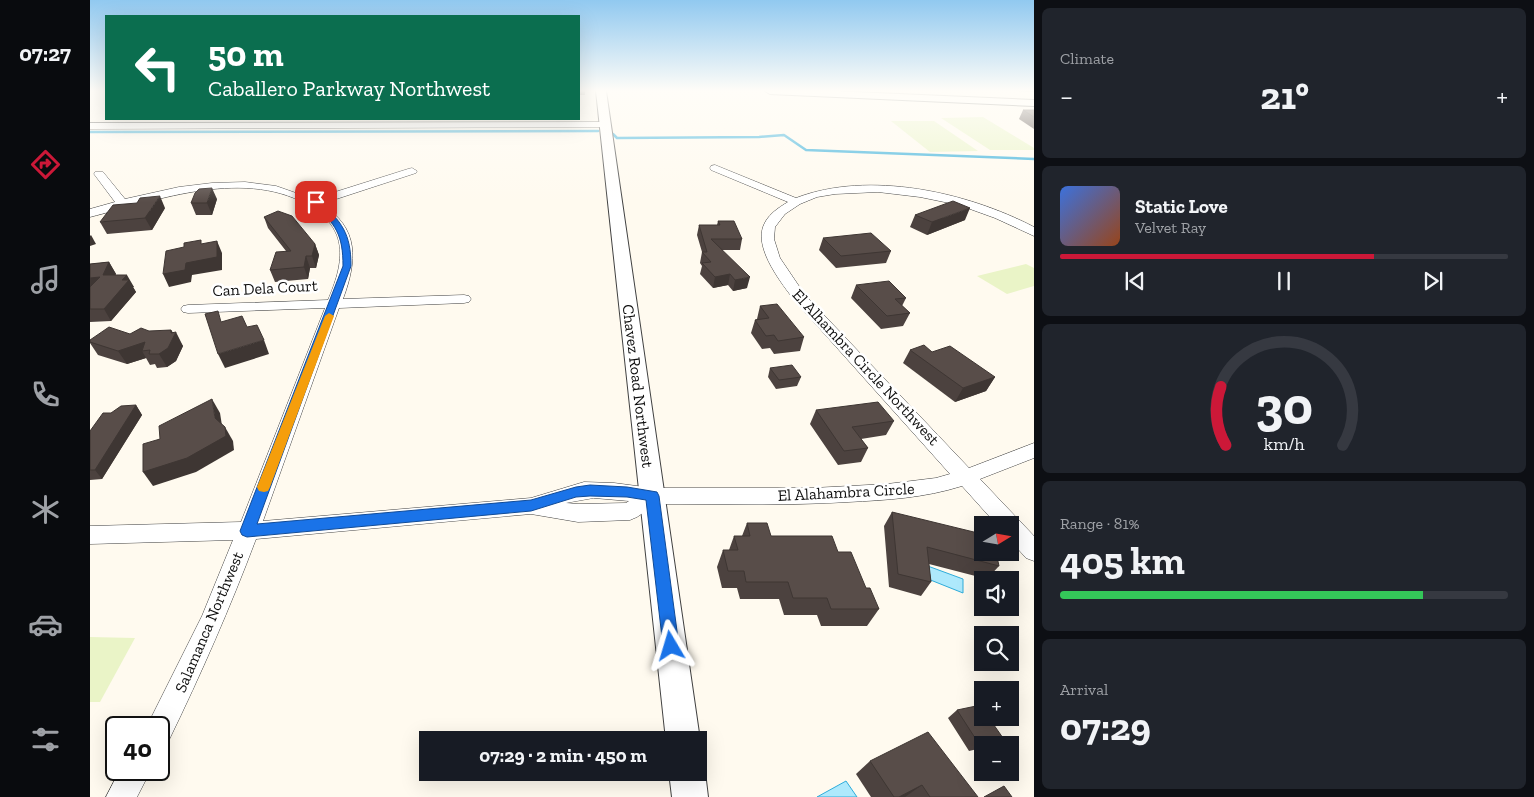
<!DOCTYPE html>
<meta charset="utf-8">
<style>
body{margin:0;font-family:"Zilla Slab",serif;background:#20242c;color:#f1f3f6;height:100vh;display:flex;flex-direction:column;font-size:19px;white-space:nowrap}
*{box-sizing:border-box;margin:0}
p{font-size:16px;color:#9ea1a6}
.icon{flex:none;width:28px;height:28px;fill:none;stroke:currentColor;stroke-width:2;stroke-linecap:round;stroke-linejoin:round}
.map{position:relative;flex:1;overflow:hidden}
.drawer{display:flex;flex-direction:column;gap:8px;padding:8px;background:#0d0f14;width:500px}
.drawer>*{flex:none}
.guide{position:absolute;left:15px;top:15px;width:475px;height:105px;border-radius:0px;box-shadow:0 5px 20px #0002;background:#0b6e4f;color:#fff;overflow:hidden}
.needle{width:32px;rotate:79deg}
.buttons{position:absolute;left:884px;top:516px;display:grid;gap:10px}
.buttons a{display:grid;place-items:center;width:45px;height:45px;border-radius:0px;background:#171b24;box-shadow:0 5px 20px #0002;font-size:25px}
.speed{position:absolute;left:15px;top:716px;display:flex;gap:10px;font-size:25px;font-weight:700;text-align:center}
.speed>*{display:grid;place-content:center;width:65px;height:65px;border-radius:50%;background:#171b24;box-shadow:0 5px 20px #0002;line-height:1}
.speed .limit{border:2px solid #111;border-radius:8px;background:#fff;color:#111}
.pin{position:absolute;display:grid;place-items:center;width:42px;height:42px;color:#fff;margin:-21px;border-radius:10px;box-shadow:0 2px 8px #0006}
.me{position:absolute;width:55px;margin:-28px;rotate:353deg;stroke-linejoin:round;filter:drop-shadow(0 0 4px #0008)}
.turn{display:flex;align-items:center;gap:18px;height:105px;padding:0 20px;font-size:22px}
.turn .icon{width:65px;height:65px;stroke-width:2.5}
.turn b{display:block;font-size:35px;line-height:42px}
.big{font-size:38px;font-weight:800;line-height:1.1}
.drawer .card{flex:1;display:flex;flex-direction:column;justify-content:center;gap:8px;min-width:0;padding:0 18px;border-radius:8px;background:#20242c}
.drawer .dial{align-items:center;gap:0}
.dial svg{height:130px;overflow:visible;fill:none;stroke:#363941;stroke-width:7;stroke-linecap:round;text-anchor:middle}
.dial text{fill:#f1f3f6;stroke:none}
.song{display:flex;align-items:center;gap:15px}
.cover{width:60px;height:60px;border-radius:8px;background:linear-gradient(135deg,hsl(220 70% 55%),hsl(20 70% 35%))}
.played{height:5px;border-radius:2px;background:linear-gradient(90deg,#cc1838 70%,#363941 70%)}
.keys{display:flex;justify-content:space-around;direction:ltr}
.heat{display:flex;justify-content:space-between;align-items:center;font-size:28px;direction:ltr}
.charge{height:8px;border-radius:4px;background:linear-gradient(90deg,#34c759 81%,#363941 0)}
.trip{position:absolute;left:329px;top:731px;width:288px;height:50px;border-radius:0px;background:#171b24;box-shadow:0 5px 20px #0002;font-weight:800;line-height:50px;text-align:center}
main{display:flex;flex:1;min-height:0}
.tabs{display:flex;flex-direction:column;width:90px;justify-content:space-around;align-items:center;background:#090b0e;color:#9ea1a6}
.tabs .icon{width:35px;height:35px}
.tabs .on{color:#cc1838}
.tabs b{font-size:22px;color:#f1f3f6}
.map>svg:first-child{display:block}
.pitch{fill:#eaf4c7}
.water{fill:#aee9fc;stroke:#2eacda}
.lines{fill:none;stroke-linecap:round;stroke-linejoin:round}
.stream{stroke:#2eacda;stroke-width:2.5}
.minor-casing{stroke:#414141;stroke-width:1}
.tertiary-casing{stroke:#414141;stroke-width:2}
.minor{fill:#fff;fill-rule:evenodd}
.tertiary{fill:#fff;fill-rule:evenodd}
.wall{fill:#4c423f}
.shaded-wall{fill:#3e3633}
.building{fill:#584d49;stroke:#3e3633}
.route{fill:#1a73e8;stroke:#114b97}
.slow{fill:#f59e0b}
.labels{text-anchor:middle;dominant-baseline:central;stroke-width:5;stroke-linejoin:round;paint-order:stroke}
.street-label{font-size:16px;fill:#0e0e0e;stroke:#fff}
</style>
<main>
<nav class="tabs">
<b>07:27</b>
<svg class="icon on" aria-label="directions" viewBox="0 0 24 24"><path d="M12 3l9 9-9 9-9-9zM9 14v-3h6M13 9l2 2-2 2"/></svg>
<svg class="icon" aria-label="music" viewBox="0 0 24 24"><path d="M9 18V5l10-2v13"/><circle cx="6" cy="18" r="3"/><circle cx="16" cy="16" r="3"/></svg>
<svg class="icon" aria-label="phone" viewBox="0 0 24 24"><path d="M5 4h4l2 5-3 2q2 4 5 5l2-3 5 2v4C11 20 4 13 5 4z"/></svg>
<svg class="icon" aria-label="climate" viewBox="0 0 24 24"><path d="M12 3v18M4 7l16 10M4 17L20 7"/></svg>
<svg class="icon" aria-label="car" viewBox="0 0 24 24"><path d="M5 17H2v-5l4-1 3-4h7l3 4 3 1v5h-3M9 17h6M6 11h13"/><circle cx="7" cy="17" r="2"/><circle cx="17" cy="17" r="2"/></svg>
<svg class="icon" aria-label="filters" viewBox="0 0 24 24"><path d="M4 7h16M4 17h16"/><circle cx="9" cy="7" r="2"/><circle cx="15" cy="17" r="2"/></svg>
</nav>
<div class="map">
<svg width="944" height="797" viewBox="0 0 944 797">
<rect width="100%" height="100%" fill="#fffaef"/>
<g class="pitch">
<path d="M893,117L944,148V150H900L851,118Z"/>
<path d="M801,121H844L888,151L840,152Z"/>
<path d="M936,264L944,268V286L917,294L887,276Z"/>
<path d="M0,637L45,638L10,702H0Z"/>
</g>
<g class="water">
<path d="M835,565L873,579V593L833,577Z"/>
<path d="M756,781L767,797H727Z"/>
</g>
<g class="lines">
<g class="stream">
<path d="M0,132L508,131"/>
<path d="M523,134L527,138L669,137L694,135L716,150L944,159"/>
</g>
<defs>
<g id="minor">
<path d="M514,122L517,123V127L0,129V123Z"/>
<path d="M625,165L706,198C779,170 877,192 944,227V236L905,218L869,205L830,197L788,192L745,194L727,197L710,204L695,214L685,227L684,239L690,258L715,295L879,468L944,443V458L890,479L944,536V561L936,558L920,540V525H907L872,486C834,498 797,500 758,502C694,506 630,504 566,504L547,517L540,520L488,522L441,514L166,539C140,608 111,674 79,740L69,744V728H56L112,616L143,540L0,544V526L151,522L235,308L98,313L93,312L91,309L93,306L98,305L238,300C253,265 260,232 223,208C158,166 68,200 0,217V209L25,202L4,174L5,172H13L35,199L89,187L122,183L155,182L186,186L223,199L318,169L322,168L327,171L326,173L231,204C270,228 267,261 253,299L374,295L379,296L381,299L379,302L374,303L249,308L173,521L441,498L494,482L524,483L562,488H723L797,484L846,478L860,474L705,301C692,284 665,250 673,227C677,215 688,208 698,202L621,170L620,168L621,166ZM504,498L539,501L536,503L488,504L476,503Z"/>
<path d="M30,770H61L47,797H16Z"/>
</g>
<g id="tertiary">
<path d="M506,91H516L610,740L608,746V740H576Z"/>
<path d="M675,91H741L944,100V106L680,94Z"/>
<path d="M608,759L615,772L618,797H582L579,772H608Z"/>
</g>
</defs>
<use href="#minor" class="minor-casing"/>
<use href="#tertiary" class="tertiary-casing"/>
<use href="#minor" class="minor"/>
<use href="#tertiary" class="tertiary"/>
</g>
<g class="wall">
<rect x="489" y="91" width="6" height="4"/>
<path d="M922,91H944V92Z"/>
<path d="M933,110H944V129L929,119Z"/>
<path d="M127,199L122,215H106L101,203Z"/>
<path d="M75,208L62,230L17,234L10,222Z"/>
<path d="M825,215L875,220L837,235L820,227Z"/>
<path d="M174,217L225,244L229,255L226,268H220L218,279L185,282L180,270L196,251L178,228Z"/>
<path d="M628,221L652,239L650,250H632L657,288L643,291L638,285L623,288L610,274L612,266L610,263L612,252L607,235L609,225H627Z"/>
<path d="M733,238L801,251L796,263L746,268L729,250Z"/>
<path d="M19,262L26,274L25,275L44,287H43L46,292L21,321L0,322V264Z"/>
<path d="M766,285L816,298L812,306L820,313L813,326L791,329L761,298Z"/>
<path d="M670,306L714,337L710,351L684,354L680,348L672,349L661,333L665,320L667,319Z"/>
<path d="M81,330L93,346L86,361L77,367L67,368L65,364L60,365L56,358L37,364L8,355L0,343V340L40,334Z"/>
<path d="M820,350L842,352L905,377L896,391L865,402L813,363Z"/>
<path d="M680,368L711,377L707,386L686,389L678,377Z"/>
<path d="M46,405L52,415L12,479L0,480V431L21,413Z"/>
<path d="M726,410L804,421L796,435L771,439L778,448L771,462L748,465L720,424Z"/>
<path d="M802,512L909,566L897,579L839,564L841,582L831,596L799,587L794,526Z"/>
<path d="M657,523L681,536L748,552L776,588L789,609L777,626H731L727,615H694L689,599H650L647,588H632L627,567L633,550H639L644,536H652Z"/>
<path d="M867,710L913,738L903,745H892V748L879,751L858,718Z"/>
<path d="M780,761L888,797H781L766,774Z"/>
</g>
<g class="shaded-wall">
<path d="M122,188L127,199L122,215L117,203Z"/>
<path d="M70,196L75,208L62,230L55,218Z"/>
<path d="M880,208L875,220L837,235L842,222Z"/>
<path d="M1,235L6,244L0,246V236Z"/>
<path d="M127,241L132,253V270L102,275L101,282L79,287L73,274Z"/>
<path d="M225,244L229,255L226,268L222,256Z"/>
<path d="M216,256L220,268L218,279L214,267Z"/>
<path d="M19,262L26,274L20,287L13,275Z"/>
<path d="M640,274L638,285L623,288L625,277Z"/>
<path d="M37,275L44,287H43L46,292L21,321L14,309L32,280Z"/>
<path d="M10,277L0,291V278Z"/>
<path d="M660,277L657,288L643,291L645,280Z"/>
<path d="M81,330L84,335L86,332L93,346L86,361L77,367L69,354L81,333Z"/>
<path d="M174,340L179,354L135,368L128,354Z"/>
<path d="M55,342L52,351L56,358L37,364L28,351Z"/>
<path d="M905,377L896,391L865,402L873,388Z"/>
<path d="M122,399L130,413L133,432L125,418Z"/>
<path d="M46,405L52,415L12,479L5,470Z"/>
<path d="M135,427L143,441L144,450L106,472L63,486L53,472Z"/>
<path d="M832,785L815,797H809Z"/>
</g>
<g class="building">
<path d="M933,110H944V117Z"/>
<path d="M122,188L117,203H101L105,193L109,189Z"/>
<path d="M70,196L55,218L10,222L23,205L47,203L50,198Z"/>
<path d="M863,201L880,208L842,222L825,215Z"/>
<path d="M188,211L202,216L225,244L222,256H216L214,267L180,270L186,252L201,251L174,217Z"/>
<path d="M628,221H644L652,239H621L660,277L645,280L640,274L625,277L612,263L621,262L612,252H617L609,225H630Z"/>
<path d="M781,233L801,251L751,256L733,238Z"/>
<path d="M111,240V244L127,241V257L96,263L95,270L73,274L76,251L94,247V243Z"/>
<path d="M19,262L13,275H37L32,280H39L14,309H0V287L10,277L0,278V264Z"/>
<path d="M799,281L816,298L805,299L820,313L797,316L766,285Z"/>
<path d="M687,304L714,337L688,341L684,335L676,336L665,320L679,318L670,306Z"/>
<path d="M128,311L131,322L152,316L157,327L167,325L174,340L128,354L115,314Z"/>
<path d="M19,327L40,334L51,328L59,331L81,330V333L86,332L78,348L69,354H59L60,350L52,351L55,342L28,351L0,342V340Z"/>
<path d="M834,345L842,352L860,346L905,377L873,388L820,350Z"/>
<path d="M702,365L711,377L689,380L680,368Z"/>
<path d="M122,399L125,418L135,427L136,436L97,458L53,472V444L70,439L69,426Z"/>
<path d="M788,402L804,421L762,427L778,448L754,451L726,410Z"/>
<path d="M46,405L5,470H0V431L13,413H21L31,406Z"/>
<path d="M802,512L892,534V552H906L909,566L837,547L841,582L808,574Z"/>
<path d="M657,523H677L681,536H742L748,552H761L776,588H780L789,609H741L737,598H703L698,582H656L654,571H638L633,550H648L644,536H660Z"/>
<path d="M891,705L892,707V718H899L913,738L889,744L867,710Z"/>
<path d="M838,732L888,797H840L832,785L809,797H804L780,761Z"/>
<path d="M914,786L922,797H894Z"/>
</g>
<linearGradient id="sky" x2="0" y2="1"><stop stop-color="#91c9f0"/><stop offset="0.45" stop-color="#fffdf8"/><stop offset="1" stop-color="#fffdf8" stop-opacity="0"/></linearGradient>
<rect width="944" height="202" fill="url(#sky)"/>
<path class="route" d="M223,201H228C252,221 261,234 261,266L167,524L441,500L486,487L500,485L537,487L567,492L569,496L589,646L587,652L581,654L575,652L573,646L556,500L537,497L500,496L486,497L441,511L157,537L152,535L150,531L253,266C253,235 246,224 223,204Z"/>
<path class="slow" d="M239,313L244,316L180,487L178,491L174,492L169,491L167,487L235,316Z"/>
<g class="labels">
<g class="street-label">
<text transform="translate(175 288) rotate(-3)">Can Dela Court</text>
<text transform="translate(776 367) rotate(47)">El Alhambra Circle Northwest</text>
<text transform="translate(548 386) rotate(83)">Chavez Road Northwest</text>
<text transform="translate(756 492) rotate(-3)">El Alahambra Circle</text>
<text transform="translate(119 622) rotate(-67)">Salamanca Northwest</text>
</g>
</g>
</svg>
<div class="buttons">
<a><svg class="needle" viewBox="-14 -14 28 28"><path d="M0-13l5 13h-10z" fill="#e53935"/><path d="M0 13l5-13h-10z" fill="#9ea1a6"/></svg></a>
<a><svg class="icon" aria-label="sound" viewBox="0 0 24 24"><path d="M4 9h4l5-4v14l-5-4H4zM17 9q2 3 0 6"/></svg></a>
<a><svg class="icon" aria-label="search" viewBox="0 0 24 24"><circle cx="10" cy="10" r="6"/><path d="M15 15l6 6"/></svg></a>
<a>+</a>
<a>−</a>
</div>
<div class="speed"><div class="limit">40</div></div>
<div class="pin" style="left:226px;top:202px;background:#d93025"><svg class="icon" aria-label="arrive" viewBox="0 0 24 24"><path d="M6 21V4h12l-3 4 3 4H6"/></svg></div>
<svg class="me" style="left:581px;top:646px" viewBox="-20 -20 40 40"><path d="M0-17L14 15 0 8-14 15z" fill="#1a73e8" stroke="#fff" stroke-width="4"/></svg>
<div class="trip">07:29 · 2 min · 450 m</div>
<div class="guide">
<div class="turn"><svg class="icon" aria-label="left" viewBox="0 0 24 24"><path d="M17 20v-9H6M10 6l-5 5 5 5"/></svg><div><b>50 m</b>Caballero Parkway Northwest</div></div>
</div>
</div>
<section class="drawer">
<div class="card"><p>Climate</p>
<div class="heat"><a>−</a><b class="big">21°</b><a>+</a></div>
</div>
<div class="card">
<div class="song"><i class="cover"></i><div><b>Static Love</b><p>Velvet Ray</p></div></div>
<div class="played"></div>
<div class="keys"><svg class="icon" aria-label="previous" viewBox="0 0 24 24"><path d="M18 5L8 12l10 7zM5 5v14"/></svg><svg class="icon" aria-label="pause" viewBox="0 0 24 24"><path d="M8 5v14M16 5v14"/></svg><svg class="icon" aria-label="next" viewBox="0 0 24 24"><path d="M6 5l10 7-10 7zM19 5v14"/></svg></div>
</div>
<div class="card dial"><svg viewBox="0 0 100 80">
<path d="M14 69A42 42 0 1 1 86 69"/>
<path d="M14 69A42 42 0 0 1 11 33" stroke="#cc1838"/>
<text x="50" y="56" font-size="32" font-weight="700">30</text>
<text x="50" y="72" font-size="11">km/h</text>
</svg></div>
<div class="card"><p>Range · 81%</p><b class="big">405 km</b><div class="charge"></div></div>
<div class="card"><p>Arrival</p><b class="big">07:29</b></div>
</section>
</main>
